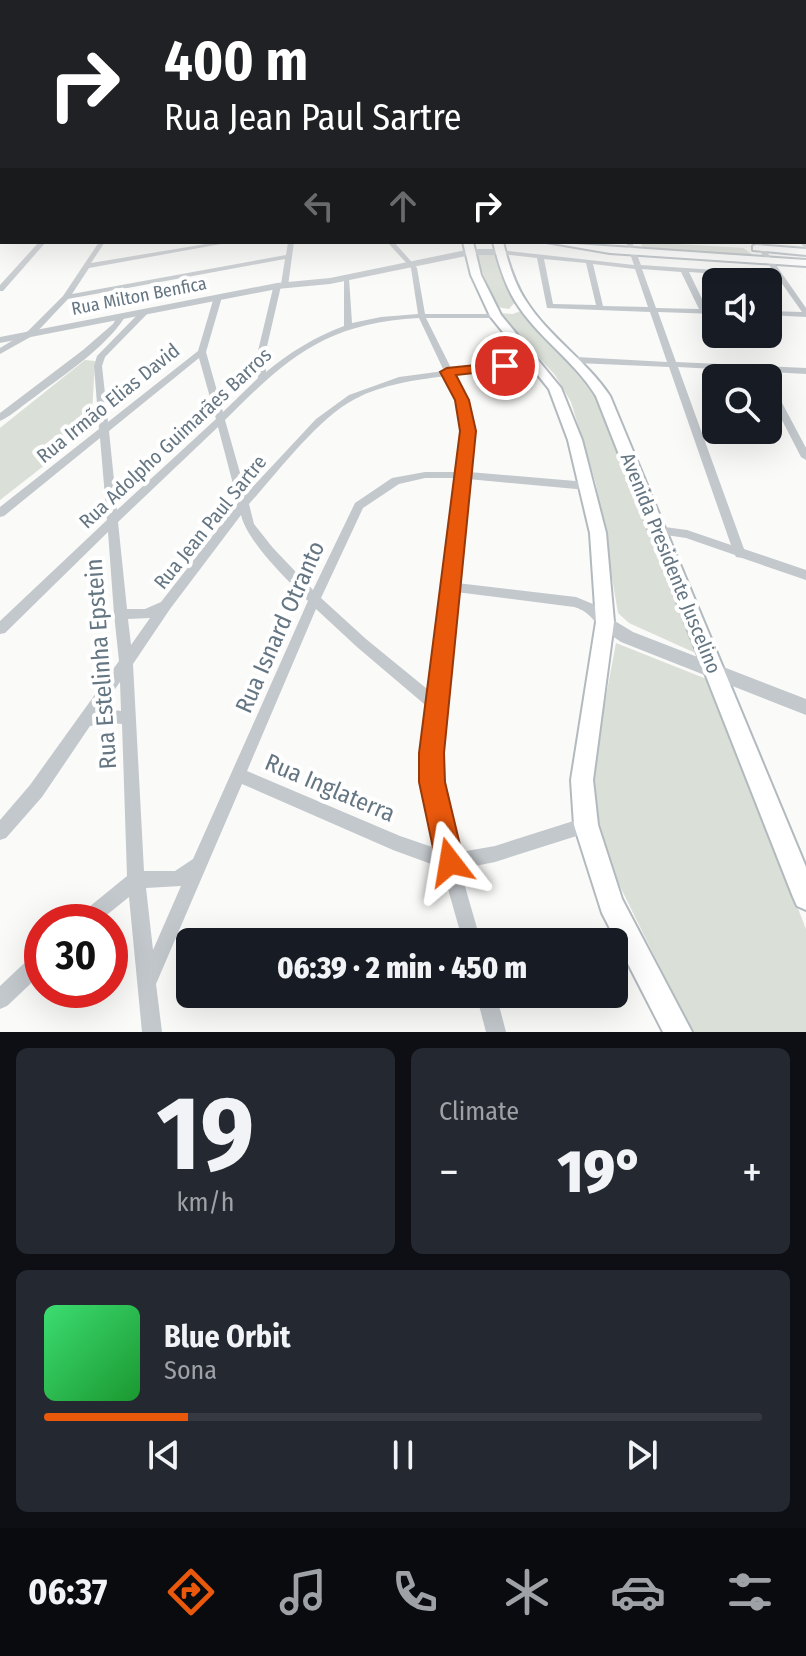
<!DOCTYPE html>
<meta charset="utf-8">
<style>
body{margin:0;font-family:"Fira Sans Condensed",sans-serif;background:#242831;color:#f1f3f6;height:100vh;display:flex;flex-direction:column;font-size:30px;white-space:nowrap}
*{box-sizing:border-box;margin:0}
p{font-size:26px;color:#9ea1a6}
.icon{flex:none;width:44px;height:44px;fill:none;stroke:currentColor;stroke-width:2;stroke-linecap:round;stroke-linejoin:round}
.map{position:relative;height:1032px;overflow:hidden}
.sheet{display:flex;flex-direction:column;gap:16px;padding:16px;background:#0d0f14;flex:1}
.sheet>*{flex:none}
.banner{position:absolute;left:0px;top:0px;width:806px;height:244px;box-shadow:0 8px 32px #0002;background:#202124;color:#fff;overflow:hidden}
.controls{position:absolute;left:702px;top:268px;display:grid;gap:16px}
.controls a{display:grid;place-items:center;width:80px;height:80px;border-radius:12px;background:#171b24;box-shadow:0 8px 32px #0002;font-size:40px}
.speed{position:absolute;left:24px;top:904px;display:flex;gap:16px;font-size:40px;font-weight:700;text-align:center}
.speed>*{display:grid;place-content:center;width:104px;height:104px;border-radius:50%;background:#171b24;box-shadow:0 8px 32px #0002;line-height:1}
.speed .limit{border:12px solid #d22;background:#fff;color:#111}
.pin{position:absolute;display:grid;place-items:center;width:68px;height:68px;color:#fff;margin:-34px;border:4px solid #fff;border-radius:50%;box-shadow:0 2px 8px #0007}
.me{position:absolute;width:88px;margin:-44px;rotate:346deg;stroke-linejoin:round;filter:drop-shadow(0 0 6px #0008)}
.turn{display:flex;align-items:center;gap:28px;height:168px;padding:0 32px;font-size:36px}
.turn .icon{width:104px;height:104px;stroke-width:2.5}
.turn b{display:block;font-size:56px;line-height:68px}
.lanes{display:flex;align-items:center;height:76px;padding:0 32px;background:#0003;justify-content:center;gap:40px;direction:ltr}
.lanes .off{opacity:.35}
.big{font-size:60px;font-weight:800;line-height:1.1}
.sheet .widget{flex:1;display:flex;flex-direction:column;justify-content:center;gap:12px;min-width:0;padding:0 28px;border-radius:12px;background:#242831}
.sheet .dial{align-items:center;gap:0}
.dial b{font-size:104px;line-height:1}
.song{display:flex;align-items:center;gap:24px}
.cover{width:96px;height:96px;border-radius:12px;background:linear-gradient(135deg,hsl(140 70% 55%),hsl(130 70% 35%))}
.played{height:8px;border-radius:4px;background:linear-gradient(90deg,#ea580c 20%,#363941 20%)}
.keys{display:flex;justify-content:space-around;direction:ltr}
.heat{display:flex;justify-content:space-between;align-items:center;font-size:44px;direction:ltr}
.sheet .tiles{flex:1;display:grid;gap:16px;grid-template-columns:1fr 1fr}
.widget:last-child{grid-column:span 2}
.trip{position:absolute;left:176px;top:928px;width:452px;height:80px;border-radius:12px;background:#171b24;box-shadow:0 8px 32px #0002;font-weight:800;line-height:80px;text-align:center}
.menu{display:flex;height:128px;justify-content:space-around;align-items:center;background:#090b0e;color:#9ea1a6}
.menu .icon{width:56px;height:56px}
.menu .on{color:#ea580c}
.menu b{font-size:36px;color:#f1f3f6}
.map>svg:first-child{display:block}
.green{fill:#dadfd7}
.lines{fill:none;stroke-linecap:round;stroke-linejoin:round}
.secondary-casing{stroke:#b3babf;stroke-width:4}
.minor{fill:#c3c8cc;fill-rule:evenodd}
.tertiary{fill:#c3c8cc;fill-rule:evenodd}
.secondary{fill:#fff;fill-rule:evenodd}
.route{fill:#ea580c;stroke:#983908;stroke-width:2}
.labels{text-anchor:middle;dominant-baseline:central;stroke-width:8;stroke-linejoin:round;paint-order:stroke}
.far-street-label{font-size:18px;fill:#657683;stroke:#fff}
.street-label{font-size:20px;fill:#657683;stroke:#fff}
.near-street-label{font-size:24px;fill:#657683;stroke:#fff}
</style>
<div class="map">
<svg width="806" height="1032" viewBox="0 0 806 1032">
<rect width="100%" height="100%" fill="#fafaf8"/>
<g class="green">
<path d="M644,242L743,248L752,254L749,256L645,249L641,245Z"/>
<path d="M475,254L496,255L516,301L509,309L497,307Z"/>
<path d="M523,310L598,393L702,656L629,623L618,613L596,484L571,402L555,375L498,313L513,314Z"/>
<path d="M85,360L95,361L91,429L0,500V428Z"/>
<path d="M616,643L709,680L806,929V1032H692L601,848L593,814L591,776Z"/>
</g>
<g class="lines">
<defs>
<g id="secondary">
<path d="M463,242H473L481,275L501,315L561,388L582,440L606,533L614,622L593,780L598,825L622,899L692,1032H663L602,913L574,825L571,780L596,622L590,533L568,440L549,389L490,316L471,275Z"/>
<path d="M493,242H503C508,262 514,283 526,301C549,337 586,360 610,396L806,867V910L797,906L793,897L596,396C574,360 537,337 515,301C504,283 498,262 493,242Z"/>
<path d="M546,242L806,260V266L610,253Z"/>
<path d="M756,245L806,249V255L753,250V246Z"/>
</g>
</defs>
<use href="#secondary" class="secondary-casing"/>
<g class="minor">
<rect x="804" y="151" width="2" height="2"/>
<path d="M0,162L2,163V167L0,166Z"/>
<path d="M2,173V177L0,178V174Z"/>
<rect x="0" y="194" width="2" height="4"/>
<rect x="804" y="210" width="2" height="4"/>
<rect x="0" y="219" width="2" height="4"/>
<path d="M804,241L806,243V249L799,242Z"/>
<path d="M39,242H46L3,291H0V285Z"/>
<path d="M99,242H105L91,263L218,242H232L89,268L72,294L286,255L288,242H294L288,286L281,284L285,259L68,299L34,335L0,354V348L28,331L63,296Z"/>
<path d="M387,242H394L417,268L425,314H496L500,316L496,318H426L452,370L534,360L538,363L534,366L454,375L467,400L473,431L469,472L587,482L592,486L587,490L468,479L457,583L576,597L593,604L610,622L609,626C597,628 594,618 585,612C584,611 576,607 574,607L456,592L439,753L444,801L455,853L495,846L586,817L592,819L594,825L592,831L586,833L495,862L460,869L481,942H463L442,868L393,850L242,784L156,984L162,1032H142L129,897L98,922H75L78,916L127,876L122,724L109,723L90,726L42,797L6,838L0,840V820L30,785L119,661L114,614L108,532L5,633L0,634V621L107,520L100,438L4,516L0,517V507L99,429L94,366L97,356L142,310L149,312L105,357L102,366L108,422L198,351L214,297L218,295L222,297L206,352L223,412L258,378L257,355L274,284L281,286L265,355L266,372C290,352 315,337 344,326V277L349,278L352,323L381,317L418,314L411,268ZM419,318L444,371L399,377L349,395L316,419L246,494L225,420C288,357 326,323 419,318ZM199,358L216,419L117,510L109,431ZM446,376L457,400L463,431L458,472H425L392,478L355,503L313,590L273,548L254,524L249,504C278,472 318,418 355,399C383,384 415,380 446,376ZM218,427L238,503L161,602L145,609H127L118,522ZM425,478H458L432,693L366,639L321,598L363,508L399,484ZM241,515C248,543 287,579 308,601L193,859L175,871H144L133,664L170,609ZM316,609L357,647L430,709C428,724 425,739 425,754C423,786 431,818 438,849L400,836L247,771ZM150,618L131,645L128,619ZM120,682L121,711L109,709L100,711ZM181,886L153,950L146,888Z"/>
<path d="M626,242H632L641,265L775,274L754,242H760L806,308V317L768,315V311L802,312L778,278L689,272L707,309L716,310V314L658,312L676,362L806,368V374L678,367L744,549L806,570V580L742,558L736,557L735,555L686,538L653,533L651,530L653,527L657,526L687,530L731,545L669,367L577,363L573,360L577,357L667,362L650,312L547,308L537,258L500,254L497,252L500,250L634,265ZM544,259L586,263L596,305L553,304ZM593,264L635,269L648,307L603,306ZM642,269L681,272L699,309L656,308Z"/>
<path d="M118,315L125,317C105,348 65,374 36,396C24,404 13,415 0,421V413L83,350L113,324Z"/>
<path d="M768,381L772,384L806,448V460L801,457L768,393Z"/>
<path d="M42,951V973L7,1006L0,1009V986L35,953Z"/>
<path d="M476,994H496L506,1032H486Z"/>
</g>
<g class="tertiary">
<path d="M471,249H500L504,252L500,255H471L330,284L277,289L0,343V337L277,283L330,278Z"/>
<path d="M605,615L633,632L806,699V715L621,642L599,627L597,622L599,617Z"/>
</g>
<use href="#secondary" class="secondary"/>
</g>
<linearGradient id="sky" x2="0" y2="1"><stop stop-color="#96bcdc"/><stop offset="0.51" stop-color="#fdfdfc"/><stop offset="1" stop-color="#fdfdfc" stop-opacity="0"/></linearGradient>
<rect width="806" height="295" fill="url(#sky)"/>
<path class="route" d="M505,362L512,366L510,369L456,375L469,400L476,431L444,753L445,782L464,862L459,872L450,876L440,872L436,862L419,782V753L460,431L455,400L440,372L447,368Z"/>
<g class="labels">
<g class="far-street-label">
<text transform="translate(139 296) rotate(-11)">Rua Milton Benfica</text>
</g>
<g class="street-label">
<text transform="translate(108 403) rotate(-39)">Rua Irmão Elias David</text>
<text transform="translate(175 438) rotate(-43)">Rua Adolpho Guimarães Barros</text>
<text transform="translate(210 522) rotate(-51)">Rua Jean Paul Sartre</text>
<text transform="translate(671 563) rotate(68)">Avenida Presidente Juscelino</text>
</g>
<g class="near-street-label">
<text transform="translate(280 627) rotate(-66)">Rua Isnard Otranto</text>
<text transform="translate(101 664) rotate(-94)">Rua Estelinha Epstein</text>
<text transform="translate(330 788) rotate(23)">Rua Inglaterra</text>
</g>
</g>
</svg>
<div class="controls">
<a><svg class="icon" aria-label="sound" viewBox="0 0 24 24"><path d="M4 9h4l5-4v14l-5-4H4zM17 9q2 3 0 6"/></svg></a>
<a><svg class="icon" aria-label="search" viewBox="0 0 24 24"><circle cx="10" cy="10" r="6"/><path d="M15 15l6 6"/></svg></a>
</div>
<div class="speed"><div class="limit">30</div></div>
<div class="pin" style="left:505px;top:366px;background:#d93025"><svg class="icon" aria-label="arrive" viewBox="0 0 24 24"><path d="M6 21V4h12l-3 4 3 4H6"/></svg></div>
<svg class="me" style="left:450px;top:862px" viewBox="-20 -20 40 40"><path d="M0-17L14 15 0 8-14 15z" fill="#ea580c" stroke="#fff" stroke-width="4"/></svg>
<div class="trip">06:39 · 2 min · 450 m</div>
<div class="banner">
<div class="turn"><svg class="icon" aria-label="right" viewBox="0 0 24 24"><path d="M7 20v-9h11M14 6l5 5-5 5"/></svg><div><b>400 m</b>Rua Jean Paul Sartre</div></div>
<div class="lanes"><svg class="icon off" aria-label="left" viewBox="0 0 24 24"><path d="M17 20v-9H6M10 6l-5 5 5 5"/></svg><svg class="icon off" aria-label="ahead" viewBox="0 0 24 24"><path d="M12 20V5M6 11l6-6 6 6"/></svg><svg class="icon" aria-label="right" viewBox="0 0 24 24"><path d="M7 20v-9h11M14 6l5 5-5 5"/></svg></div>
</div>
</div>
<section class="sheet">
<div class="tiles">
<div class="widget dial"><b>19</b><p>km/h</p></div>
<div class="widget"><p>Climate</p>
<div class="heat"><a>−</a><b class="big">19°</b><a>+</a></div>
</div>
<div class="widget">
<div class="song"><i class="cover"></i><div><b>Blue Orbit</b><p>Sona</p></div></div>
<div class="played"></div>
<div class="keys"><svg class="icon" aria-label="previous" viewBox="0 0 24 24"><path d="M18 5L8 12l10 7zM5 5v14"/></svg><svg class="icon" aria-label="pause" viewBox="0 0 24 24"><path d="M8 5v14M16 5v14"/></svg><svg class="icon" aria-label="next" viewBox="0 0 24 24"><path d="M6 5l10 7-10 7zM19 5v14"/></svg></div>
</div>
</div>
</section>
<nav class="menu">
<b>06:37</b>
<svg class="icon on" aria-label="directions" viewBox="0 0 24 24"><path d="M12 3l9 9-9 9-9-9zM9 14v-3h6M13 9l2 2-2 2"/></svg>
<svg class="icon" aria-label="music" viewBox="0 0 24 24"><path d="M9 18V5l10-2v13"/><circle cx="6" cy="18" r="3"/><circle cx="16" cy="16" r="3"/></svg>
<svg class="icon" aria-label="phone" viewBox="0 0 24 24"><path d="M5 4h4l2 5-3 2q2 4 5 5l2-3 5 2v4C11 20 4 13 5 4z"/></svg>
<svg class="icon" aria-label="climate" viewBox="0 0 24 24"><path d="M12 3v18M4 7l16 10M4 17L20 7"/></svg>
<svg class="icon" aria-label="car" viewBox="0 0 24 24"><path d="M5 17H2v-5l4-1 3-4h7l3 4 3 1v5h-3M9 17h6M6 11h13"/><circle cx="7" cy="17" r="2"/><circle cx="17" cy="17" r="2"/></svg>
<svg class="icon" aria-label="filters" viewBox="0 0 24 24"><path d="M4 7h16M4 17h16"/><circle cx="9" cy="7" r="2"/><circle cx="15" cy="17" r="2"/></svg>
</nav>
